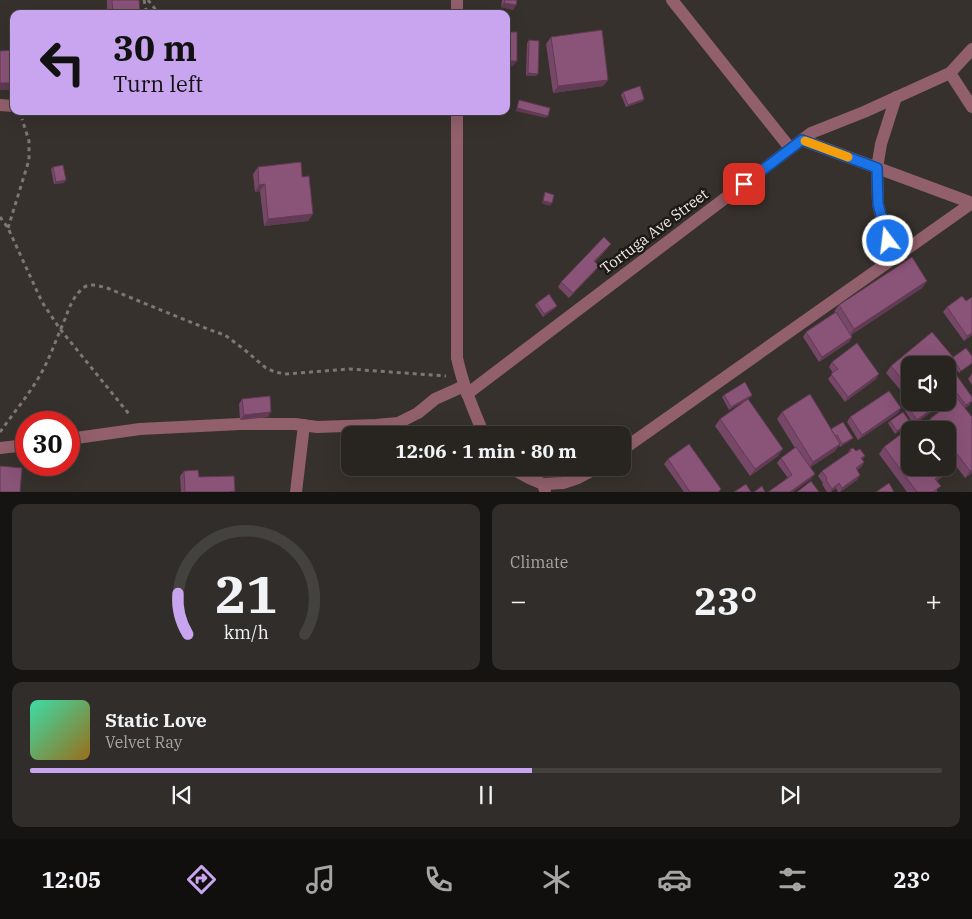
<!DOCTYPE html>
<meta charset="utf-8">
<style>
body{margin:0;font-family:"IBM Plex Serif",serif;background:#302d2a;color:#f1f3f6;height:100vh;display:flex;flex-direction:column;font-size:19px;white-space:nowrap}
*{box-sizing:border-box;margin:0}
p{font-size:16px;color:#a5a5a5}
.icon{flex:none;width:28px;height:28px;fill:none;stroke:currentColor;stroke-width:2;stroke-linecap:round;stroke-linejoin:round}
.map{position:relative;height:492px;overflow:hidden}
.details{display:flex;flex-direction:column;gap:12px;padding:12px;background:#161412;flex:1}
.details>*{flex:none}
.guide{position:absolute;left:10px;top:10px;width:500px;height:105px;border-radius:10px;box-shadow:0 5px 20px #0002,0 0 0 1px #44423f;background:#c8a5ee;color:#111;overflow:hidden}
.tools{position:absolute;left:901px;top:356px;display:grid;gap:10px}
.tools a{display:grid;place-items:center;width:55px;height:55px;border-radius:10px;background:#282521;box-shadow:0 5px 20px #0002,0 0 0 1px #44423f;font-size:25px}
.speed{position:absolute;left:15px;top:411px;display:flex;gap:10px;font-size:25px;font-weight:700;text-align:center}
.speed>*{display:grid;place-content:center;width:65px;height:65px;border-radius:50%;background:#282521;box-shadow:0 5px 20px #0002,0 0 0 1px #44423f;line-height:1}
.speed .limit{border:8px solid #d22;background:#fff;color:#111}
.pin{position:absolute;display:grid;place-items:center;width:42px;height:42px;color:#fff;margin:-21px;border-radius:10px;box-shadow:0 2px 8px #0006}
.me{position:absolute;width:55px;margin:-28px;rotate:345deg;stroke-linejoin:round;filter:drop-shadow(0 0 4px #0008)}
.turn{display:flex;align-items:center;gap:18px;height:105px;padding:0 20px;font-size:22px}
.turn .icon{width:65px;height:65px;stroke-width:2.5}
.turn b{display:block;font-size:35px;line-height:42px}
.big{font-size:38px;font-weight:700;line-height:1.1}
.details .card{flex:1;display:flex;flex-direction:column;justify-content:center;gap:8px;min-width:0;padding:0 18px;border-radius:10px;background:#302d2a}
.details .dial{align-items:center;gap:0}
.dial svg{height:130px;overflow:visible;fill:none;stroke:#44423f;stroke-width:7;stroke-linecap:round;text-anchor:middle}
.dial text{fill:#f1f3f6;stroke:none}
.song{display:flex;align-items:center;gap:15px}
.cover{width:60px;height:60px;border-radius:8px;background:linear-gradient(135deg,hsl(160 70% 55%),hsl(40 70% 35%))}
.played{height:5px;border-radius:2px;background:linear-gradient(90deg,#c8a5ee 55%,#44423f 55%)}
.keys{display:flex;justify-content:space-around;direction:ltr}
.heat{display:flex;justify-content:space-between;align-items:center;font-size:28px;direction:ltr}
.details .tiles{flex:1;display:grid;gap:12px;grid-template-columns:1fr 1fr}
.card:last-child{grid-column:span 2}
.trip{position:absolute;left:341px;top:426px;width:290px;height:50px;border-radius:10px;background:#282521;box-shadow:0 5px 20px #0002,0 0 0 1px #44423f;font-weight:700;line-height:50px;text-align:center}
.dock{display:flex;height:80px;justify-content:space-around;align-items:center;background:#100f0d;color:#a5a5a5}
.dock .icon{width:35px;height:35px}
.dock .current{color:#c8a5ee}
.dock b{font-size:22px;color:#f1f3f6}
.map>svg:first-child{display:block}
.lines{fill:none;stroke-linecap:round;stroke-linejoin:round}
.path{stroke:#7c7773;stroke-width:3;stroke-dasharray:4 4;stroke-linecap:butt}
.minor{stroke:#92606c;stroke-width:12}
.wall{fill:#774767}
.shaded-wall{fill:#613a54}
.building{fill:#8a5378;stroke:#613a54}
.route-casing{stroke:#114b97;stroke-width:12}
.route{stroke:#1a73e8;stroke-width:9}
.slow{stroke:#f59e0b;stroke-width:9}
.labels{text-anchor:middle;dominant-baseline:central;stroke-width:5;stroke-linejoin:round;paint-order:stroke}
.street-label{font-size:15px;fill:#eeeae7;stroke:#1c1917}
</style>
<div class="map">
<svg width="972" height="492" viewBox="0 0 972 492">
<rect width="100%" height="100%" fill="#36312c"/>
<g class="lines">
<g class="path">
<path d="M144,0L147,14"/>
<path d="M148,0L159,14"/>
<path d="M0,217L8,228L42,302L60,329L129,414"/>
<path d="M8,228L29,160V141L22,119"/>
<path d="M0,432C15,411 32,391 44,368C52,352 58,335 65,319C69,308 73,297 82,289C89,282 99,286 107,288L210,330L225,335L246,351L266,368L275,372L286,374L349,369L446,376"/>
</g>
<g class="minor">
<path d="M457,0V14"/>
<path d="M672,0L790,148"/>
<path d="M950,73L972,107"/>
<path d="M0,105L14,106"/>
<path d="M457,111V358C463,385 473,409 484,435"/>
<path d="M802,140L972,203"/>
<path d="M892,259L878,204L877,168L881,144L896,97"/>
<path d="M467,394L811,133L864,112L950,73L972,49"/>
<path d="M69,439L140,429L240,424H295L317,427L376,425L398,423L418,413L435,399L464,386"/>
<path d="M0,448L26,445"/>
<path d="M622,450L972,203"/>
<path d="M511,468L529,478L543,484L545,490"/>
<path d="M543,484L563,483L578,478L597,468"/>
<path d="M296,492L304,425"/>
</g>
</g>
<g class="wall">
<path d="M107,0H139L140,14H107Z"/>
<path d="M502,0H517L516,5L513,10L501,7Z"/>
<path d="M551,37L608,80L603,86L553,93L546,44Z"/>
<path d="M529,40L536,76H526L527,43Z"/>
<path d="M623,92L644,99L643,101L626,107L621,95Z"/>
<path d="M53,167L64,183L54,184L51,169Z"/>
<path d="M258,167L302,177L313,214L308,221L264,226L260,191L255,192L253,174Z"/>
<path d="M607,249L595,262V271L569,298L558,287L561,282Z"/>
<path d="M927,281L922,288L851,335L852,337L849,342L819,362L803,337L806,332L835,313L834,312L839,305Z"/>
<path d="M972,297V335L964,341L943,312L947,307L966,301Z"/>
<path d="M537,303L555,308L543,317L535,305Z"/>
<path d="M972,356L959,373L951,361L948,365H910V397L908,399L886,373L891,366L953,357Z"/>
<path d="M832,362L876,379L845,402L828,379L833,373L829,367Z"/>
<path d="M972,373V385L968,379Z"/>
<path d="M948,378L970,405L965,408L972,473L965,478L948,455V430H928L925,426L930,419L955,400L953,396L948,400Z"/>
<path d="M724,395H752L751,397L729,410L722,397Z"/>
<path d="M242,399L268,417L240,420L239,404Z"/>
<path d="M944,402L914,425L905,411L908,407Z"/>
<path d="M782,412L831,429L853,438L851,440L840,447L839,445L835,451L810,467L811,479L788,478L777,463L781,458L795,448L777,419Z"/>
<path d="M898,413L858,440L847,422L850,417Z"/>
<path d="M720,419L778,456L750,476L715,426Z"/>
<path d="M890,421L908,424L895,434L888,423Z"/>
<path d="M884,447L947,470L942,477L937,481V492H907L879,454Z"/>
<path d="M850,449L865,456L862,459L864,462L861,467L857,470L860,475L857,480L840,492H838L836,488L831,492H827L822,484L823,483L818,476L822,471L848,453Z"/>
<path d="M668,459L721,489L719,492H684L664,464Z"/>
<path d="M550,468H570L568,470L551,473Z"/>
<path d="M184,471L199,477L235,491L234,492H181L180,476Z"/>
</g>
<g class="shaded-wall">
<path d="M504,3L516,5L513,10L501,7Z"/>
<path d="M506,61H517L513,66H506Z"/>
<path d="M528,73L538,74L536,76H526Z"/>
<path d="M608,80L603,86L553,93L558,86Z"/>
<rect x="0" y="83" width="14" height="7"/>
<path d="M644,99L643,101L626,107L628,105Z"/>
<path d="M517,108L548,116L546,118L515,111Z"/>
<path d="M66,180L64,183L54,184L56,182Z"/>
<path d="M265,184L260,191L255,192L259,185Z"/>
<path d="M543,201L552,203L550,206L541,203Z"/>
<path d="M313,214L308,221L264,226L268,219Z"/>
<path d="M611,244L607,249L590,266L594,261Z"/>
<path d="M599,266L595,271L569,298L573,293Z"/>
<path d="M927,281L922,288L849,336L854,329Z"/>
<path d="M557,306L555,308L543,317L544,314Z"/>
<path d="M972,333V335L964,341L967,336Z"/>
<path d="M852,337L849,342L819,362L822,357Z"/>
<path d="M953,357L948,365H944Z"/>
<path d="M972,363V364L959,373L961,371Z"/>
<path d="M879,374L876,379L845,402L848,397Z"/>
<path d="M956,392L953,396L948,400V398Z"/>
<path d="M752,395L751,397L729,410L731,407Z"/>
<path d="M972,401L970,405L962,410L966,405Z"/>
<path d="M941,402H944L914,425L917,420Z"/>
<path d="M901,408L898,413L858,440L862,435Z"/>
<path d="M271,412L268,417L240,420L244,415Z"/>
<path d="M910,422L908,424L895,434L897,431Z"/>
<path d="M853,438L851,440L840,447L842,444Z"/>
<path d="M840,444L835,451L808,469L813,462Z"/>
<path d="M783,449L778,456L750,476L755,469Z"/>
<path d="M864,462L861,467L852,473L856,468Z"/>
<path d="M555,468H570L568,470L551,473Z"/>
<path d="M947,470L942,477L930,486L935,479Z"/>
<path d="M972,470V473L965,478L970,471Z"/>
<path d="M815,474L811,479L793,492H790Z"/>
<path d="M860,475L857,480L839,492L842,488Z"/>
<path d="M839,483L836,488L831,492H830L832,489Z"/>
</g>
<g class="building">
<path d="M112,0H139L140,14H113Z"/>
<path d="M505,0H517L516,5L504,3Z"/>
<path d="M602,30L608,80L558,86L551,37Z"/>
<rect x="506" y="32" width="11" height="29"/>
<path d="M529,40L539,41L538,74L528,73Z"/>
<path d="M14,50V83H0V51Z"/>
<path d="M640,86L644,99L628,105L623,92Z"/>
<path d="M519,100L550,108L548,116L517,108Z"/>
<path d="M301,162L302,177L309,176L313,214L268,219L265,184L259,185L258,167Z"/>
<path d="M63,165L66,180L56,182L53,167Z"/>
<path d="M545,192L554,195L552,203L543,201Z"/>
<path d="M604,237L611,244L594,261L599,266L573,293L561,282Z"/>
<path d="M912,257L927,281L854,329L839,305Z"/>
<path d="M549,294L557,306L544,314L537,303Z"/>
<path d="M962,296L966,301L972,297V333L967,336L947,307Z"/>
<path d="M836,312L852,337L822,357L806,332Z"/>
<path d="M932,332L953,357L944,365H910V389L891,366Z"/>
<path d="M857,343L879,374L848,397L831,374L838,369L832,362Z"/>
<path d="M966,348L972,356V363L961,371L952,358Z"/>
<path d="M955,373L972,397V401L966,405L956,392L948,398V378Z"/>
<path d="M745,382L752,395L731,407L724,395Z"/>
<path d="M889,391L901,408L862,435L850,417Z"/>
<path d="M810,394L840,444L813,462L782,412Z"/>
<path d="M270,396L271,412L244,415L242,399Z"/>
<path d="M957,398L972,417V470L970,471L948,442V430H938L930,419Z"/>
<path d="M748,399L783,449L755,469L720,419Z"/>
<path d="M914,402H941L917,420L908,407Z"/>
<path d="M903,412L910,422L897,431L890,421Z"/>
<path d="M843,422L853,438L842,444L837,435L835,436L831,429Z"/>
<path d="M913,425L917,430H910V468H946L947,470L935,479L941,486L933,492H917L884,447Z"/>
<path d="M564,428L565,435H548V431Z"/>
<path d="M689,444L721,489L718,492H690L668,459Z"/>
<path d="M796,447L815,474L790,492H768L792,475L781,458Z"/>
<path d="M853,448L856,451L860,449L865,456L861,458L864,462L856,468L860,475L842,488L839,483L832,489L826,480L827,478L822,471L851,451L850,449Z"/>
<path d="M0,466L22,468L20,492H0Z"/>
<path d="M198,470L199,477L234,476L235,491L228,492H185L184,471Z"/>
<path d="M811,481L819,492H797Z"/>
<path d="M889,483L894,492H876Z"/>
<path d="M746,484L751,492H734Z"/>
<path d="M762,486L765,492H754Z"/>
</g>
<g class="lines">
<defs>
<path id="route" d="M744,184L802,140L877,168L878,204L888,241"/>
</defs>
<use href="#route" class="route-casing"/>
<use href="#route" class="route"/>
<path class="slow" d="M805,141L848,157"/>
</g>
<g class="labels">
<g class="street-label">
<text transform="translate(654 231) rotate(-37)">Tortuga Ave Street</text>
</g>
</g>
</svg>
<div class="tools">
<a><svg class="icon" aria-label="sound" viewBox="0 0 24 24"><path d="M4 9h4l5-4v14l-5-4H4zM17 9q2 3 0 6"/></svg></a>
<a><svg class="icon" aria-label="search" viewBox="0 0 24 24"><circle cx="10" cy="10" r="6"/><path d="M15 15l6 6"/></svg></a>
</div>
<div class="speed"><div class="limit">30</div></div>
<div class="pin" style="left:744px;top:184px;background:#d93025"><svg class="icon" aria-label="arrive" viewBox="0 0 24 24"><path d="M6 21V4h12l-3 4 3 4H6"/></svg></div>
<svg class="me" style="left:888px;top:241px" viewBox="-20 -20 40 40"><circle r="17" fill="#1a73e8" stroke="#fff" stroke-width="3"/><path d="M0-11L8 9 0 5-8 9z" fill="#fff"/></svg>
<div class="trip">12:06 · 1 min · 80 m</div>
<div class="guide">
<div class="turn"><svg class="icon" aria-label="left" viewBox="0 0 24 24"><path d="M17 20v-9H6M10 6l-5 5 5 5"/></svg><div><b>30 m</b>Turn left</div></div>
</div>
</div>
<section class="details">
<div class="tiles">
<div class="card dial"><svg viewBox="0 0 100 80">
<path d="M14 69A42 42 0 1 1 86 69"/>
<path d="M14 69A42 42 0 0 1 8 44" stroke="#c8a5ee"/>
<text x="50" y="56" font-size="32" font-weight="700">21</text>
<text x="50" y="72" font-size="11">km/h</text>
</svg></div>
<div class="card"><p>Climate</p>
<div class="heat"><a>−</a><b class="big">23°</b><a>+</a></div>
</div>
<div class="card">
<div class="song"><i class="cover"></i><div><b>Static Love</b><p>Velvet Ray</p></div></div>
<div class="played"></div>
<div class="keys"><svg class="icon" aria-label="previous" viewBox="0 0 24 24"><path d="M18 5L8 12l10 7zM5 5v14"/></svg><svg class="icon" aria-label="pause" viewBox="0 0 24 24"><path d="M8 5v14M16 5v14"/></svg><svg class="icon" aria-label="next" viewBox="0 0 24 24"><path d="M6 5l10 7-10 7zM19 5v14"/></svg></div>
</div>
</div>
</section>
<nav class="dock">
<b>12:05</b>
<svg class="icon current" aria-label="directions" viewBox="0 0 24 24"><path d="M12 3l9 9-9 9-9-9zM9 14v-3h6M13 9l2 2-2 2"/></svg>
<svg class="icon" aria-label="music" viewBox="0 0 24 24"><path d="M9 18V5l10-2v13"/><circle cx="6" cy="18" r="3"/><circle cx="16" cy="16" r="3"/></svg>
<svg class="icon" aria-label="phone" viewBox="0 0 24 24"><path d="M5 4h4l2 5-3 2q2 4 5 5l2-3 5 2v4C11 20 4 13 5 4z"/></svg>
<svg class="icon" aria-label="climate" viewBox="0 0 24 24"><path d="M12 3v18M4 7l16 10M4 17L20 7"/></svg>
<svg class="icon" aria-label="car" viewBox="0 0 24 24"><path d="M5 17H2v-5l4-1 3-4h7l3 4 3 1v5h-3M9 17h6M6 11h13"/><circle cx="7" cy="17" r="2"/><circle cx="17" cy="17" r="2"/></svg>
<svg class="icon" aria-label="filters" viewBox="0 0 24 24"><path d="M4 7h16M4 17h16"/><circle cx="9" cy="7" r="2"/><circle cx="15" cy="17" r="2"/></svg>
<b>23°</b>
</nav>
